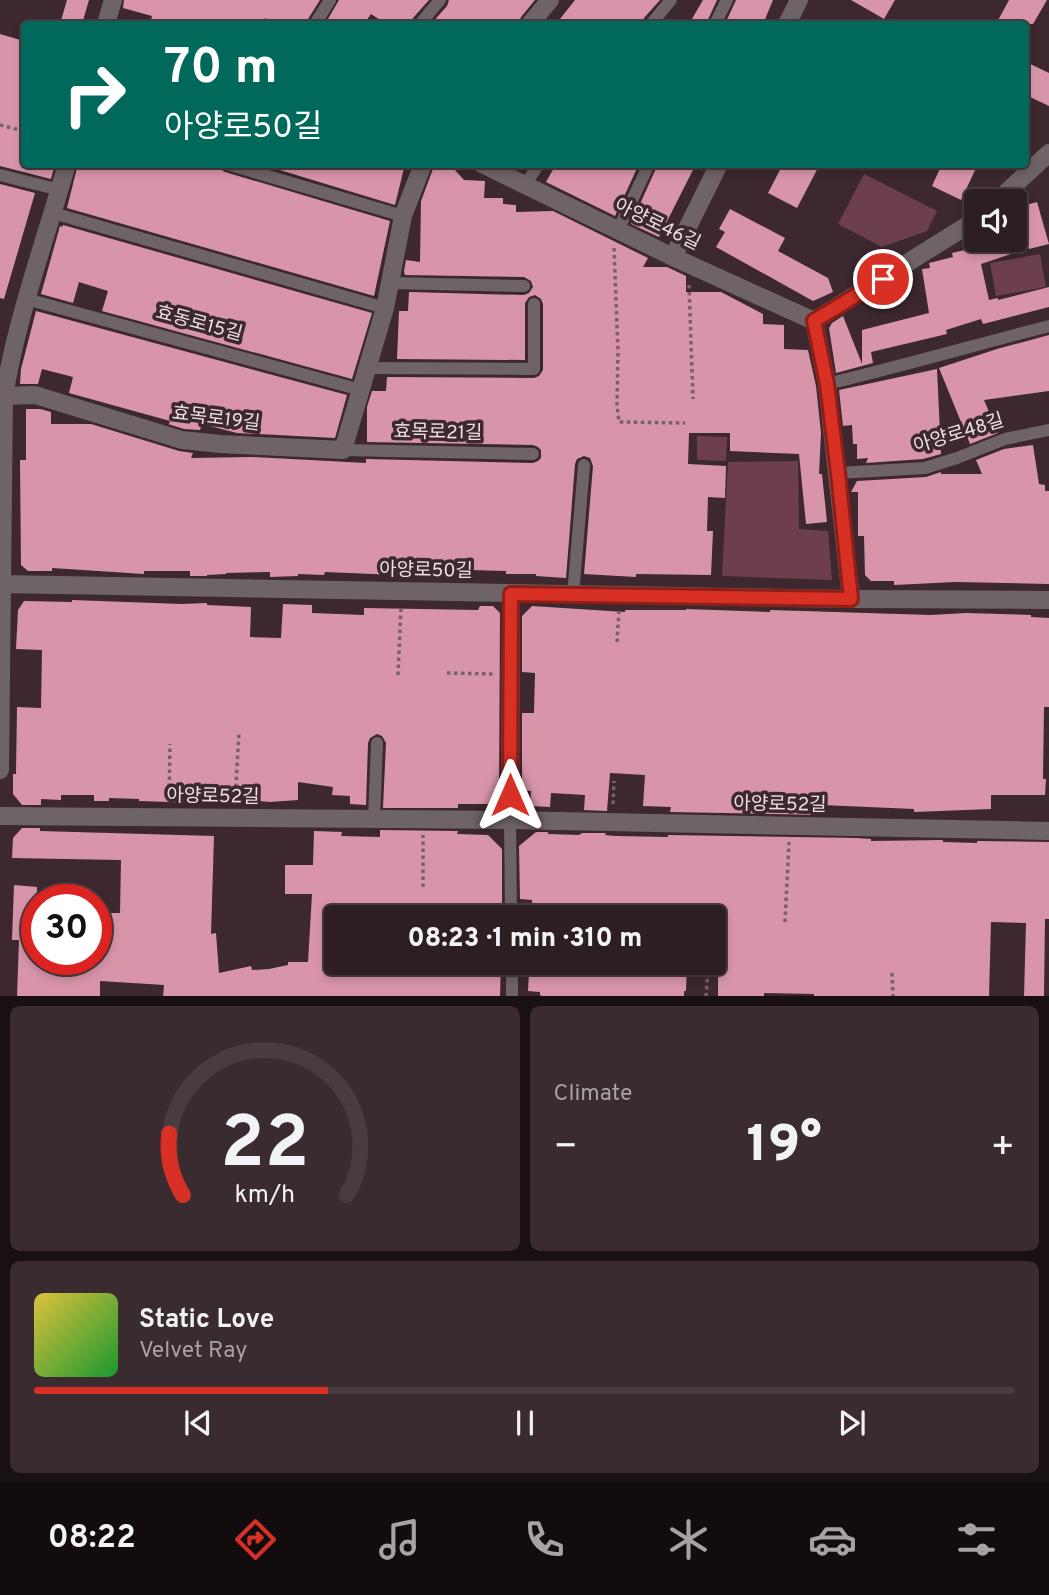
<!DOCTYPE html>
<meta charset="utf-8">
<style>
body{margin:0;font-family:Overpass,"Noto Sans KR",sans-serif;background:#392b2f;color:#f1f3f6;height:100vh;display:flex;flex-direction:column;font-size:26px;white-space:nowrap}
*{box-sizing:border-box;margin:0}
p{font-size:23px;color:#a7a2a5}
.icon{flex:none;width:38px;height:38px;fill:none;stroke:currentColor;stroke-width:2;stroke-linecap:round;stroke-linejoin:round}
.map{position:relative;height:996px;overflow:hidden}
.drawer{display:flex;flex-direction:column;gap:10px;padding:10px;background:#191013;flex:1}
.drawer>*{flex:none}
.banner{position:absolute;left:21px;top:21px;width:1008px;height:147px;border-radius:7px;box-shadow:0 4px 10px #0003,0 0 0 2px #483c40;background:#00695c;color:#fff;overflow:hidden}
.buttons{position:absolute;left:964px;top:189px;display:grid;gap:14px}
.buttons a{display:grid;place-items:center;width:63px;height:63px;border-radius:7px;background:#2d1e22;box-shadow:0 4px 10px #0003,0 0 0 2px #483c40;font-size:35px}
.speed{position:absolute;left:21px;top:884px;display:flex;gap:14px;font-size:35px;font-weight:700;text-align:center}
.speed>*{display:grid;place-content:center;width:91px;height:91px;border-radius:50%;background:#2d1e22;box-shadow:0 4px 10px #0003,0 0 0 2px #483c40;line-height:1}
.speed .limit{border:10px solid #d22;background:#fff;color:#111}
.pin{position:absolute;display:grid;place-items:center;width:60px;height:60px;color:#fff;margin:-30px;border:4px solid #fff;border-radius:50%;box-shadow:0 2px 7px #0007}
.me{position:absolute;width:77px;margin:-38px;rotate:0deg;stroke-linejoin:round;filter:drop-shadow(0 0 5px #0008)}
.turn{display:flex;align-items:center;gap:24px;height:147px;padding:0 28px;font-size:32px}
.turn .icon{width:91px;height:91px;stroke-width:2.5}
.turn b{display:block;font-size:49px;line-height:60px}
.big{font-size:52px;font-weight:800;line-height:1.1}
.drawer .widget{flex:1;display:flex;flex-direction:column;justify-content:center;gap:10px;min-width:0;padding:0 24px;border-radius:10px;background:#392b2f}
.drawer .dial{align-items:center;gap:0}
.dial svg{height:182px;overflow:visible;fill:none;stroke:#483c40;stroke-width:7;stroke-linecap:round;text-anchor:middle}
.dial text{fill:#f1f3f6;stroke:none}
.song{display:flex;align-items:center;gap:21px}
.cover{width:84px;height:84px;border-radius:10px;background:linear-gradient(135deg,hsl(50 70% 55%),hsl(130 70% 35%))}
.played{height:7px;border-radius:4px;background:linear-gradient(90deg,#d93025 30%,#483c40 30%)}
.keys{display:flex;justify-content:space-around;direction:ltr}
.heat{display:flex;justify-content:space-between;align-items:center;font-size:38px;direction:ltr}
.drawer .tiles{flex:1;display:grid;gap:10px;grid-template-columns:1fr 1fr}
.widget:last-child{grid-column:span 2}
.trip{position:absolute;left:324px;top:905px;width:402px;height:70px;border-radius:7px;background:#2d1e22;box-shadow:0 4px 10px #0003,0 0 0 2px #483c40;font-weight:800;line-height:70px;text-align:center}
.menu{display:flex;height:112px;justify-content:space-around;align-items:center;background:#120c0e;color:#a7a2a5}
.menu .icon{width:49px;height:49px}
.menu .selected{color:#d93025}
.menu b{font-size:32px;color:#f1f3f6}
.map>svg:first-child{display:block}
.green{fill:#6d3f4d}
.building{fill:#d895a9}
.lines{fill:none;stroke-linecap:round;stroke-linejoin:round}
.path{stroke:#756368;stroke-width:3.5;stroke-dasharray:3.5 3.5;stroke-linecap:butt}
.service{stroke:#6e6366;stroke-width:12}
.minor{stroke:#6e6366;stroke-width:18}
.route-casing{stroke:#8d1f18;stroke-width:18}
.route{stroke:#d93025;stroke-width:12}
.labels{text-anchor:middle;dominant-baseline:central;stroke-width:7;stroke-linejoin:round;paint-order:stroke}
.street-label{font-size:19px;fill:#ecdee1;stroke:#3c282e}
</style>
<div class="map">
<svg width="1049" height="997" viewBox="0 0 1049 997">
<rect width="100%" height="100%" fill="#3c282e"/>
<g class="green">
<path d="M864,174L937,211L927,231L882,247L838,224Z"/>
<path d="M1040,254L1046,287L996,296L990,263Z"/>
<path d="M697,436L727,437L726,461L697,460Z"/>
<path d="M798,461L799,529L828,531L832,580L722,576L728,462Z"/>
</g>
<g class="building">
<path d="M67,0H89L82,24H60Z"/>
<path d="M124,0H320L308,19L306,24H276L265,18L262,24H165L151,20L152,16L123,8Z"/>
<path d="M339,0H429L413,18L411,24H386L371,14L364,24H325Z"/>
<path d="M449,0H535L521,17L518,24H431L447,6Z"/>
<path d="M575,0H660L644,18L642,24H556Z"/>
<path d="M703,0H717L706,24H689Z"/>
<path d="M736,0H773L763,24H725Z"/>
<path d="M851,0H895L884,19Z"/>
<path d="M1009,0H1047L1033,24H996Z"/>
<path d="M0,34L24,41V164H55L51,179L0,166Z"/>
<path d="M1026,62L1049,73V106L1026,95Z"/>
<path d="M78,164H218L220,169L225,172L390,221L374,296L67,208Z"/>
<path d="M260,164H405L395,205Z"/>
<path d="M556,164H639L615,216L546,182Z"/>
<path d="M658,164H696L659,237L631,224Z"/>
<path d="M783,164H820L797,208L768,193Z"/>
<path d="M942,164H978L961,200L932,186Z"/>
<path d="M440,166L454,169L464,180L485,181L484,198H503V204L516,205V212L553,211L648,258L643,267H667L686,276V292H721L763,314V324L784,325V349L808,350L816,386L821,433L819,474H822L827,522L806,524L799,454L730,451V433H689L688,464L726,466L725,498L708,497L707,531H713L711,575L636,574V577L584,574L593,466L590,458L584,456L577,459L575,464L566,578L536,576V574H506V571L470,570V572L467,573L421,571V576L325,572L324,575L298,574V576L270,577V572L226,573V574L207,575V576H190V571H144V574L52,568V571H28L21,565L20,460H26V409H40L51,412V424H91L179,451L193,453L191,458L252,457L366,463V459L533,463L538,461L541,458V450L538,447L533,445L367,442V407L372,391H386L387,377L534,378L539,376L543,370V304L541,299L535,295L529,297L525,303V360L397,359L399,311H408L409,292L524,295L529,293L533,287L531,281L524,277L405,275L404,271L406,260L420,262L421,201L433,169Z"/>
<path d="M0,184L35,193L4,299L0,298Z"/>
<path d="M1037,202L1049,244L1029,249V248L981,264L989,300L998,298V300L1049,287V307L983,324L981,319L946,330L947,334L871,352L873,363L836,373L829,328L832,323L843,316L862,364V330L929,313L922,269L930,268L929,263L953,257L952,253L991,244L992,240H1015V208Z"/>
<path d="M730,209L785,238L778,251L828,278L833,292L813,301L716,247L725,232L719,229Z"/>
<path d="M63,225L372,313L352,379L102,311L108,291L79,282L73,303L41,294L60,226L62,227Z"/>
<path d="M36,311L347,395L335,438L237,433L202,424L200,430L184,429L168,424H169L170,421L69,393L73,377L42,369L38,384H20L21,369Z"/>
<path d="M1049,335V391L984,400L998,433L970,444L939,368L997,349Z"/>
<path d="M937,369L941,454L923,459L866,463L868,458L857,459V444H853L852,425L843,426L839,390Z"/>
<path d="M1033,445L1039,484L1045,485V491H1049V584L955,582L894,585V581H871L865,575L864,536H858V492H851L857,481L926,477L941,472V474H982L976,460L1004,449Z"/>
<path d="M72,600L181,604L207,603V605L251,607L250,637L281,638L283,604L312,605V613L364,615V608L478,610L480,606H493L500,613L499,792L488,804H458V808H383L386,743L382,736L377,734L370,738L368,743L366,805L350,804V796L332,795L333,787L298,782V800L270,802L227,798V804L139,801V799L109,798V801H94V795H61V800L41,799V805H22L13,794V774H16L17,707L41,708L42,650L16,649L18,610L24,601L72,602Z"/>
<path d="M532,606L625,612V610H686V609L770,612V610L931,615L966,613L1031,615V617L1049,618V707H1044L1043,779H1046L1045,795H991V809L914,812V809L822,805L821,815L670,812L671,807L643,806L645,775L610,773L607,811L584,810L585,795L551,793L550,807L530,806L531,791L522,790V713H534L535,673L522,672V616Z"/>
<path d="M22,828H40V831L214,836L211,934L216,933L219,973L251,966L252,970L269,969L288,965V962H308L312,894H285V865H313L314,831L342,832L341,836L380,837V830L458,831L457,834L488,835L502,849V915L336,917V962H501L500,997H163L164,985L100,981V997H17L19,940H12L14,885L37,887V959H96V913H120L121,860L12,858L13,838Z"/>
<path d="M536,832H548V834L579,835L582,833H606L605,835L615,836L668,837V835L856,838L871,839V841L943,840V842L977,843V841L1049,842V919H1045L1044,997H1024L1026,923L991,922L989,997H814V994L764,993V997H718V963H716V917L619,916V917H532V900L520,899L519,846Z"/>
<path d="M550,962H687L686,991H684V997H544L540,995V992L528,991L529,972L550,973Z"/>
</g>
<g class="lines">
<g class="path">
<path d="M0,125L24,131"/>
<path d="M614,248L618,351L617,406L619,422L685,423"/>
<path d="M689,285L693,399"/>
<path d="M617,642L619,611"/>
<path d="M447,673L494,674"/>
<path d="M398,675L401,608"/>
<path d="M169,801L170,744"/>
<path d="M235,801L239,733"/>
<path d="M613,804L614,781"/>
<path d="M423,887V835"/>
<path d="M785,922L789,842"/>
<path d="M654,970H708L706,997"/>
<path d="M892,973L893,997"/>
</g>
<g class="service">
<path d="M315,24L330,0"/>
<path d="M420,24L440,0"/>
<path d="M651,24L671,0"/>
<path d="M715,24L727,0"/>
<path d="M227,164L403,216"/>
<path d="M0,175L60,190"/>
<path d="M525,185L539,164"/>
<path d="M53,213L385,308"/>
<path d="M618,230L649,164"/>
<path d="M391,283L524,286"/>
<path d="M26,299L361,390"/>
<path d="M368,368L534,369V304"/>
<path d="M827,384C902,366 975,345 1049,326"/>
<path d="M343,450L533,454"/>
<path d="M838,473L925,468L957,458L1005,439L1049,430"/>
<path d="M573,595L584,465"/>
<path d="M374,819L377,743"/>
<path d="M510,820L511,917"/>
<path d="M512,962V997"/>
</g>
<g class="minor">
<path d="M106,24L113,0"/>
<path d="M530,24L550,0"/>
<path d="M787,24L799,0"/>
<path d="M482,164L673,257L814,321L976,220"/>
<path d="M997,201L1049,153"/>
<path d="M673,257L719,164"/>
<path d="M814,321L827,384L851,599"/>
<path d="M4,396L35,395L182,440L220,444L343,450L385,308L403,216L423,164"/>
<path d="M0,584L851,599L1049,600"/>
<path d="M0,770L4,396C17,317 45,241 67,164"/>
<path d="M0,816L510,820L1049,831"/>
<path d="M510,820L511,594"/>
</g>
</g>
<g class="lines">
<defs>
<path id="route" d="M510,795L511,594L851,599L838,473L827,384L814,321L883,279"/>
</defs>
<use href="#route" class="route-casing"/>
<use href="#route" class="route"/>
</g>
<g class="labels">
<g class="street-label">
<text transform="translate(657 225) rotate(26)">아양로46길</text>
<text transform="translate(199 324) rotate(15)">효동로15길</text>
<text transform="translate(216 419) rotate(7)">효목로19길</text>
<text transform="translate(438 433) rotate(1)">효목로21길</text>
<text transform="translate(959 434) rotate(-17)">아양로48길</text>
<text transform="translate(426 571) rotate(1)">아양로50길</text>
<text transform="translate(213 797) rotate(1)">아양로52길</text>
<text transform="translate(780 805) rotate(1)">아양로52길</text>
</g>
</g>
</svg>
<div class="buttons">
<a><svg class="icon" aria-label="sound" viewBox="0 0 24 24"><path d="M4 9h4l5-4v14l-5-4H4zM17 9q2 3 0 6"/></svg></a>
</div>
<div class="speed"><div class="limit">30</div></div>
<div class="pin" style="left:883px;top:279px;background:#d93025"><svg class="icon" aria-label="arrive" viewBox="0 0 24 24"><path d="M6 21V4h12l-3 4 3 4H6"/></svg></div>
<svg class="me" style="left:510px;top:795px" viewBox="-20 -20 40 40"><path d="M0-17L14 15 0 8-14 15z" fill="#d93025" stroke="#fff" stroke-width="4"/></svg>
<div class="trip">08:23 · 1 min · 310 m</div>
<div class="banner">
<div class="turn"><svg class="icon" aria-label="right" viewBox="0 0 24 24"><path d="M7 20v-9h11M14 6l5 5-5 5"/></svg><div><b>70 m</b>아양로50길</div></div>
</div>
</div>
<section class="drawer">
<div class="tiles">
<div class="widget dial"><svg viewBox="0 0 100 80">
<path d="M14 69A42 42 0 1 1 86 69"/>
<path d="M14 69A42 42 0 0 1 8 42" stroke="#d93025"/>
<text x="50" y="56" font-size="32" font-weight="700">22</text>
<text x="50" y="72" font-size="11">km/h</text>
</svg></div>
<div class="widget"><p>Climate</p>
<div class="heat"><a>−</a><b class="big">19°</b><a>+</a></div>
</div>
<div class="widget">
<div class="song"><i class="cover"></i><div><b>Static Love</b><p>Velvet Ray</p></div></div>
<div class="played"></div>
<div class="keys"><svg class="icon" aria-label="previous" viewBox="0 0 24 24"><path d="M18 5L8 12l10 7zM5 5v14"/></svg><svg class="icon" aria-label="pause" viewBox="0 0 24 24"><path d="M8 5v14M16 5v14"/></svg><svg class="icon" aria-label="next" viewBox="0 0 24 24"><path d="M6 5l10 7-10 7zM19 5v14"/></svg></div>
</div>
</div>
</section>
<nav class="menu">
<b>08:22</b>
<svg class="icon selected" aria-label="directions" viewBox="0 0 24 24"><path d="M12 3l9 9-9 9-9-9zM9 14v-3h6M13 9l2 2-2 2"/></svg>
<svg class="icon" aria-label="music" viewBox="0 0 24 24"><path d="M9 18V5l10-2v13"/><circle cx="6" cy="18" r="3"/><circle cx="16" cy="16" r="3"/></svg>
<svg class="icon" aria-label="phone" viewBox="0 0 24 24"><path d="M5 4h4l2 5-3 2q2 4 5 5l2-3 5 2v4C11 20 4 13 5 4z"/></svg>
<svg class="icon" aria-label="climate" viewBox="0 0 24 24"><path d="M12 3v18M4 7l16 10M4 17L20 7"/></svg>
<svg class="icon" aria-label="car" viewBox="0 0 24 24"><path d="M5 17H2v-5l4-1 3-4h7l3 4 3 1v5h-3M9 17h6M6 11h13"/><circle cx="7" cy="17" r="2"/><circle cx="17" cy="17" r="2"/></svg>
<svg class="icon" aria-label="filters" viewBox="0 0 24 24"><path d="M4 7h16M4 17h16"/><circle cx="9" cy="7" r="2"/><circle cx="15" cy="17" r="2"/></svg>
</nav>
